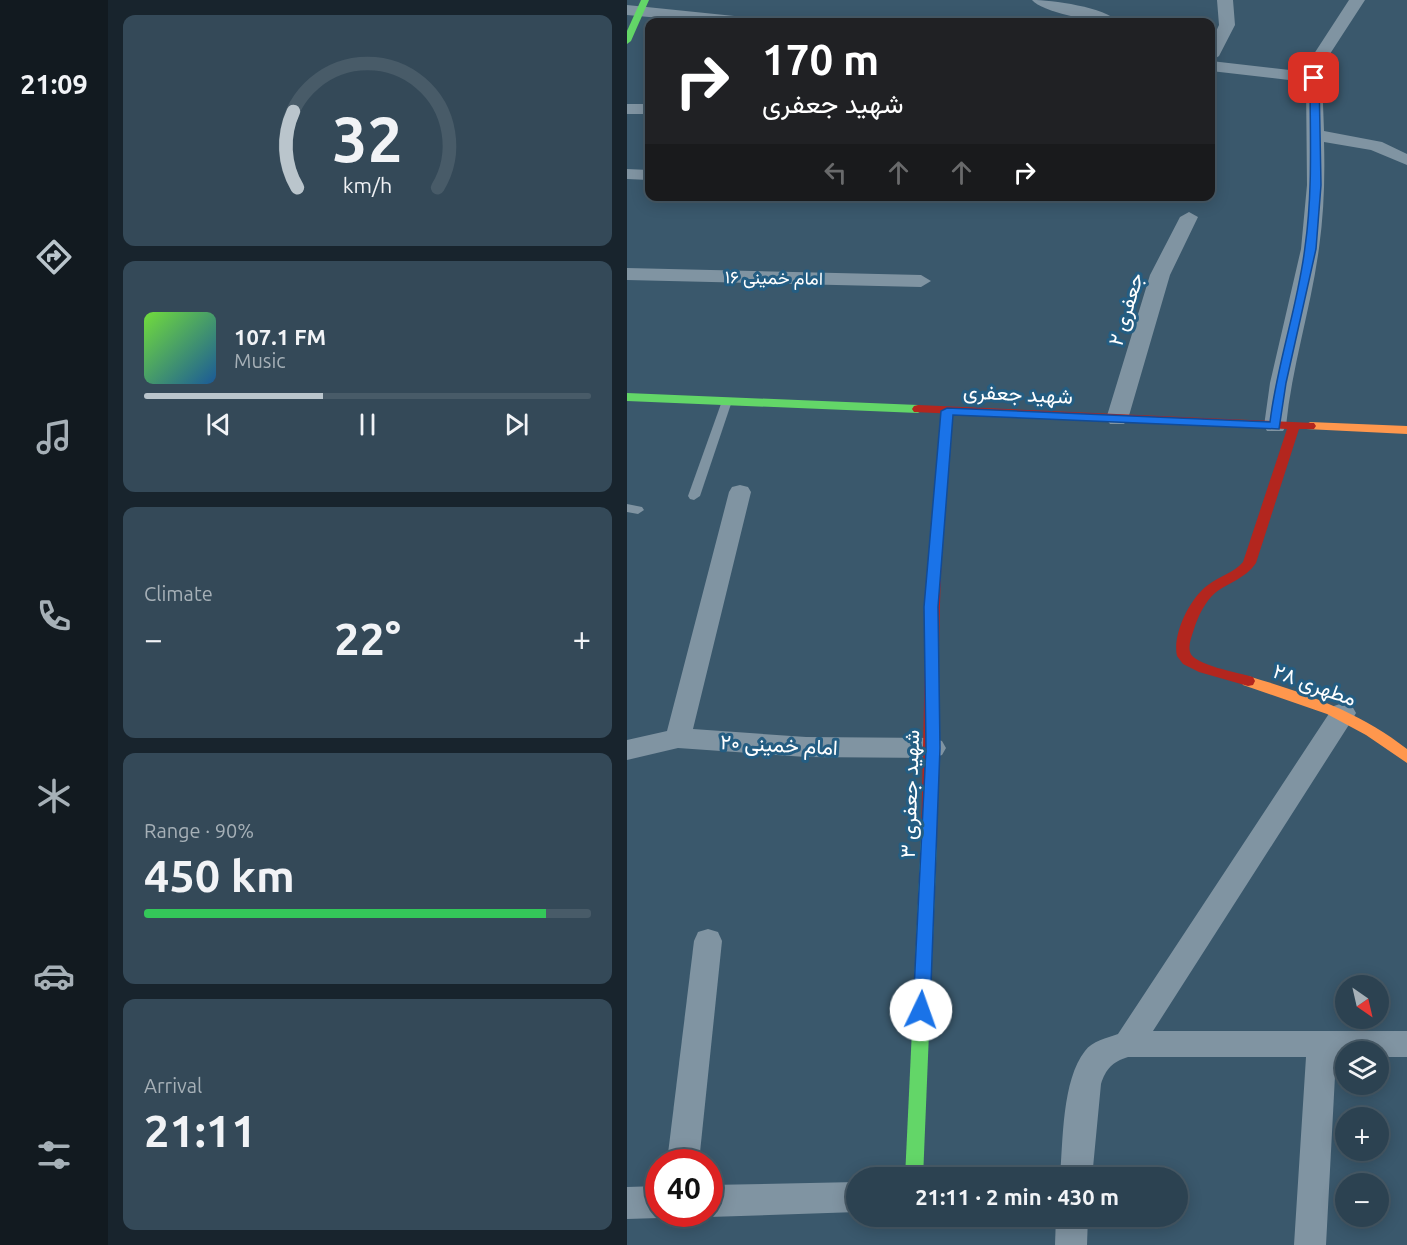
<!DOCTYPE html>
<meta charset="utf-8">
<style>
body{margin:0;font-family:Ubuntu,Vazirmatn,sans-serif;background:#344958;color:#f1f3f6;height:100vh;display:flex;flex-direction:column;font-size:22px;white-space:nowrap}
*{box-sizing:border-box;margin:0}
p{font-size:20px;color:#a6b0b7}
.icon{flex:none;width:33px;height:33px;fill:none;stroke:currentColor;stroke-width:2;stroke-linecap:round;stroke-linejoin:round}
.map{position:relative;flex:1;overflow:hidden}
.sheet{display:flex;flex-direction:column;gap:15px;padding:15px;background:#18242d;width:519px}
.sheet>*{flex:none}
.guide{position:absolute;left:18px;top:18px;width:570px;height:183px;border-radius:12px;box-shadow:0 3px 15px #0003,0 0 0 2px #485b68;background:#202124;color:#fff;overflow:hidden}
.needle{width:39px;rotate:146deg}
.controls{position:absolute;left:708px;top:975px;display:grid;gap:12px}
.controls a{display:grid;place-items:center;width:54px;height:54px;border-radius:50%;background:#2c4251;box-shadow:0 3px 15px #0003,0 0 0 2px #485b68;font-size:30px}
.speed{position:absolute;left:18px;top:1149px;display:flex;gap:12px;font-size:30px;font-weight:700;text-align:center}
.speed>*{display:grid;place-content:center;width:78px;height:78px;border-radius:50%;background:#2c4251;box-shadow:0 3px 15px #0003,0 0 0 2px #485b68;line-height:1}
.speed .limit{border:9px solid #d22;background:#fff;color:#111}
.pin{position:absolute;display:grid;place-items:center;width:51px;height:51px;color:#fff;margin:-26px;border-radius:12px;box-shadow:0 3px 9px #0006}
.me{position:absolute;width:66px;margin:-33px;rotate:3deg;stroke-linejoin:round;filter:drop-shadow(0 0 4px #0008)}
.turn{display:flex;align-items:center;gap:21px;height:126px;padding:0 18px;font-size:27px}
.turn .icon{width:78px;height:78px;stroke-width:2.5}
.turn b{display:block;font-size:42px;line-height:51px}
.lanes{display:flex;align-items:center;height:57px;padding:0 18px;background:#0003;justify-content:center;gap:30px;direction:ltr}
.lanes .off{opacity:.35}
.big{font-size:45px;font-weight:700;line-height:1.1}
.sheet .tile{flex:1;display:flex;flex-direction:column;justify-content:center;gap:9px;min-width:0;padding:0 21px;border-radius:12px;background:#344958}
.sheet .dial{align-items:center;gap:0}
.dial svg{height:156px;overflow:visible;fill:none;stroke:#485b68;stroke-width:7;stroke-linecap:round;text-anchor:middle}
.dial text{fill:#f1f3f6;stroke:none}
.song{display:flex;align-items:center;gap:18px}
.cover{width:72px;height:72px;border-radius:9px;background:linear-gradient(135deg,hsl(100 70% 55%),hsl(210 70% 35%))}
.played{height:6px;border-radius:3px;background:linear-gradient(90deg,#bac5cc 40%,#485b68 40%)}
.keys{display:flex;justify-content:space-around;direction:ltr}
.heat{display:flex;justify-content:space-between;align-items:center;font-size:33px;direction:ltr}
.charge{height:9px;border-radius:4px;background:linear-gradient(90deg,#34c759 90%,#485b68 0)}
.trip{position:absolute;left:219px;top:1167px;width:342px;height:60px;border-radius:30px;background:#2c4251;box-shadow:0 3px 15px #0003,0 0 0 2px #485b68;font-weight:700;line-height:60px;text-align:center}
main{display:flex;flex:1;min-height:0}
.menu{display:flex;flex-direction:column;width:108px;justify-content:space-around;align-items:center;background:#121a20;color:#a6b0b7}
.menu .icon{width:42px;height:42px}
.menu .selected{color:#bac5cc}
.menu b{font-size:27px;color:#f1f3f6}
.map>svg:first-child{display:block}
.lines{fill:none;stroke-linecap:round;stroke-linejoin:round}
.lane{fill:#8094a2;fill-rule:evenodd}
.street{fill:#8094a2;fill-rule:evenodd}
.fast{fill:#63d668;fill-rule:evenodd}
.slow{fill:#ff974d;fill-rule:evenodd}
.jam{fill:#b3261e;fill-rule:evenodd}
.route{fill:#1a73e8;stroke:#114b97;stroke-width:1.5}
.labels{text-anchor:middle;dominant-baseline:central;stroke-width:6;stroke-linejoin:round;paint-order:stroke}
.far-street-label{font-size:18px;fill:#fff;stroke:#245d82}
.street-label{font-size:21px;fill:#fff;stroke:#245d82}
</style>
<main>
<nav class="menu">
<b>21:09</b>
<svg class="icon selected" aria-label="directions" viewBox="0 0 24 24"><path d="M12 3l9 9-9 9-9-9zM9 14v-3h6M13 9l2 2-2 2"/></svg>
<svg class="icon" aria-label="music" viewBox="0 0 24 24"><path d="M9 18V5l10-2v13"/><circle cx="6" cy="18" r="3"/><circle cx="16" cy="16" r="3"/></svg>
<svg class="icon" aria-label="phone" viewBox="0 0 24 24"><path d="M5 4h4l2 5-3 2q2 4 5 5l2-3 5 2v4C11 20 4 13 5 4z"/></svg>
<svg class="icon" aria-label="climate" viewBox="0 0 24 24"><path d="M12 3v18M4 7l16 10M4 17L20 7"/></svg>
<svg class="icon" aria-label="car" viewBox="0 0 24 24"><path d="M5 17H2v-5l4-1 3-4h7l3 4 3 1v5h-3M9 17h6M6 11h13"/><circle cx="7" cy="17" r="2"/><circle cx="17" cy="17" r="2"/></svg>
<svg class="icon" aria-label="filters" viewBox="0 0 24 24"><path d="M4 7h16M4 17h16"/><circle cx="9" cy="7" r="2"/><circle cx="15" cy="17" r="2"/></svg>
</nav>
<section class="sheet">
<div class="tile dial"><svg viewBox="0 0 100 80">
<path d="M14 69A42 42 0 1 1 86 69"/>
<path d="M14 69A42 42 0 0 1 12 30" stroke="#bac5cc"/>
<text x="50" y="56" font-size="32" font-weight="700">32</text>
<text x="50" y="72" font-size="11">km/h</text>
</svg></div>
<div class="tile">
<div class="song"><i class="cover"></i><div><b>107.1 FM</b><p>Music</p></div></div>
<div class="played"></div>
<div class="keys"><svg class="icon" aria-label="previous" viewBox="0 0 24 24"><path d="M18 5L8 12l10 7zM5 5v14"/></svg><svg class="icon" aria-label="pause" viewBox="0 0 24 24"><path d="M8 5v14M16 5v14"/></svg><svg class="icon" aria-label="next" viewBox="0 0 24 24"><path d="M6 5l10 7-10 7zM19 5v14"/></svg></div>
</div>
<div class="tile"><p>Climate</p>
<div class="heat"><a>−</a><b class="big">22°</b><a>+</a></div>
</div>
<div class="tile"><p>Range · 90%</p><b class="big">450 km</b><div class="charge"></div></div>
<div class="tile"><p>Arrival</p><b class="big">21:11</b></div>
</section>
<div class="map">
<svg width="780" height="1245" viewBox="0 0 780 1245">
<rect width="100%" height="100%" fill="#3a586c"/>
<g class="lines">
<g class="lane">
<path d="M100,398L105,401L73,496L67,500L63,499L61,496L95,401Z"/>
<path d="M0,504L15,507L17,510L11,514L0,512Z"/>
</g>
<g class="street">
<path d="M405,0C424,0 479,7 491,22C475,24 416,13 405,0Z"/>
<path d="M590,0H606L608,25L592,56L584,61V42L592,25Z"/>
<path d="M722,0H738L699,60L695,78L697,131L755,142L780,154V165L744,150L697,142C698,177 697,213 692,248C684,308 665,366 659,426L656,431H640L637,426L643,383L674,249L680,185L679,82L584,71V61L680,72L683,60Z"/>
<path d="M0,5L117,17L125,22H77L0,15Z"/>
<path d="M169,17H199L207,22H161Z"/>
<rect x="0" y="104" width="22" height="10"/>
<path d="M0,169L22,170V180L0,179Z"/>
<path d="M562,212L571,217L543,275L501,419L497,424H483L479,419L523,275L553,217Z"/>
<path d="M0,268L294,275L304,281L294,287L0,280Z"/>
<path d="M113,485L121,487L124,492L66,729L179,737L306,738L315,741L319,748L315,755L306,758L179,757L51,748L0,760V740L40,731L102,492L105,487Z"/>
<path d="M716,703L725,706L729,713L725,720L526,1031H780V1057H752V1052H718V1057H709L699,1245H667L679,1057H501C485,1062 479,1069 474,1084L465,1178H433C436,1141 435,1080 458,1051C465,1041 480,1038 491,1034L707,706Z"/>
<path d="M81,929L91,932L95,941L72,1162H40L67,941L71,932Z"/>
<path d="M230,1182V1212L82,1217L74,1214H82V1185Z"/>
<path d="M32,1186V1214H42L32,1218L0,1219V1187Z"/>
<path d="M429,1216H461L460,1245H428Z"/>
</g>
<g class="fast">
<path d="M14,0H22L4,41L0,44V31Z"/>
<path d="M0,393L291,405L297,409L291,413L0,401Z"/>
<path d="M302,833L307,835L310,839L296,1178H278L294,839L297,835Z"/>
</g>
<g class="slow">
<path d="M320,407L326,411L316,534L310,538L304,534L314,411Z"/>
<path d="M683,422L780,426V434L679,429L677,426Z"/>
<path d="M621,676C678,693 733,712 780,749V763L739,735L700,714L616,685L614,681L616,677Z"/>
</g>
<g class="jam">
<path d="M291,405L687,423L689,426L687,429H672L629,563C618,579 602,582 588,593C578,602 571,616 567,629C565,636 561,644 563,652C566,665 613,673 626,677L628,681L626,685L621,686L572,672L556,664L550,656C545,634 563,598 581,585C592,576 607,573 616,562L660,429L287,412L285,409L287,406Z"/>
<path d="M310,530L316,534C310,636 312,737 310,839L307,843L302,845L297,843L294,839L299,610L304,534Z"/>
</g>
</g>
<path class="route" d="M687,75L692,78L694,185L689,249L659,383L652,429L326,415L311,607L313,748L303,1010L300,1016L294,1018L288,1016L286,1010L299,748L297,607L314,411L320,408L643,422C650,363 671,306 678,247C686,191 683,135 683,78Z"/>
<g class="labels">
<g class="far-street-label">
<text transform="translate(147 277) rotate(1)">امام خمینی ۱۶</text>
</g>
<g class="street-label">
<text transform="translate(498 309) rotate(-73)">جعفری ۲</text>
<text transform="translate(391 393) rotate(3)">شهید جعفری</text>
<text transform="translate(688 684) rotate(20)">مطهری ۲۸</text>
<text transform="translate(152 744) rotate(3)">امام خمینی ۲۰</text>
<text transform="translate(282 794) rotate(-88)">شهید جعفری ۳</text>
</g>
</g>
</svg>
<div class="controls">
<a><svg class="needle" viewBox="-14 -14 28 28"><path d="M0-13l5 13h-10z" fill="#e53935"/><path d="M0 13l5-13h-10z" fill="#a6b0b7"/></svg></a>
<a><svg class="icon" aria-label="layers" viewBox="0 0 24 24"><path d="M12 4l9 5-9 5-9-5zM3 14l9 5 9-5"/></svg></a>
<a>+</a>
<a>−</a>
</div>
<div class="speed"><div class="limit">40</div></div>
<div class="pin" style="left:687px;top:78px;background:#d93025"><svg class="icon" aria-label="arrive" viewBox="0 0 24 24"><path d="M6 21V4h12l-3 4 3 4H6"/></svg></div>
<svg class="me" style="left:294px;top:1010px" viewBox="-20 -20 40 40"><circle r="19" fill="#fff"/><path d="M0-13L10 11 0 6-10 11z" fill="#1a73e8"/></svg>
<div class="trip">21:11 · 2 min · 430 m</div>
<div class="guide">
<div class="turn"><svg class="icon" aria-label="right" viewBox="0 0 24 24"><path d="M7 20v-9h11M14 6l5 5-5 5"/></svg><div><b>170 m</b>شهید جعفری</div></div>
<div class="lanes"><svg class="icon off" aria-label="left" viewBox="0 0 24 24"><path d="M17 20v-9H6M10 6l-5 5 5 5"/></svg><svg class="icon off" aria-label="ahead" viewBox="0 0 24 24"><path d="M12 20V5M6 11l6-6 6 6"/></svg><svg class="icon off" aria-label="ahead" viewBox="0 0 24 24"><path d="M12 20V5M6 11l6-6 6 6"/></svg><svg class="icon" aria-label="right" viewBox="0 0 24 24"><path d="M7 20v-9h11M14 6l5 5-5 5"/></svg></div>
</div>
</div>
</main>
